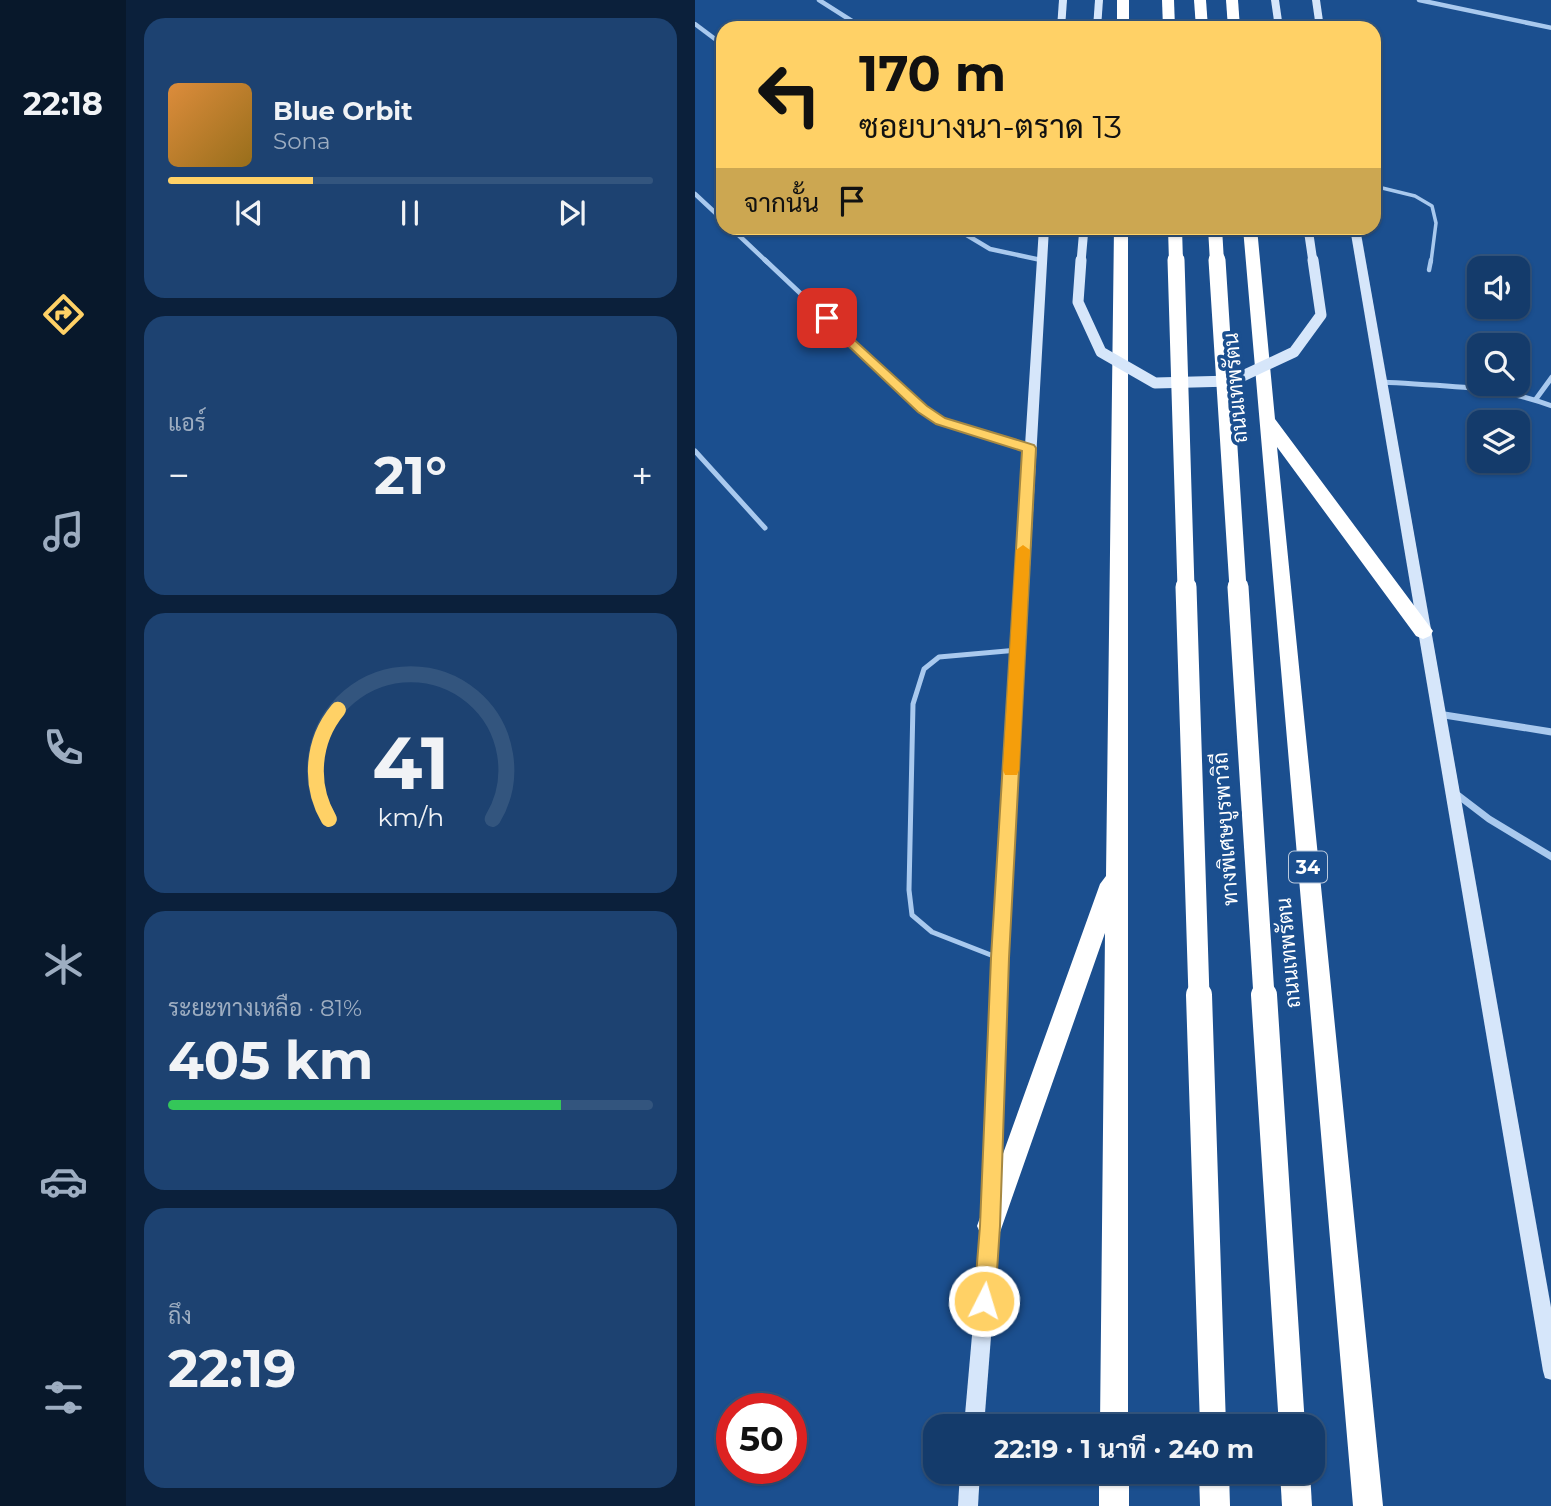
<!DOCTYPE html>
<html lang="th">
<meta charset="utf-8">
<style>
body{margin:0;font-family:Montserrat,Sarabun,sans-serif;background:#1d4271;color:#f1f3f6;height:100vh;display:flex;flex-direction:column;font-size:26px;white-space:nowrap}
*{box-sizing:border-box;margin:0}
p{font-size:23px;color:#9dadc1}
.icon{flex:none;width:38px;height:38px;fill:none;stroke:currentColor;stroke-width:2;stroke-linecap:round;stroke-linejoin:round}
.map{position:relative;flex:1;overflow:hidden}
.sheet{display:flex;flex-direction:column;gap:18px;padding:18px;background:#0b203b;width:569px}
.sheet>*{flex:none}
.guide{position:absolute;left:21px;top:21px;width:665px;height:214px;border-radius:21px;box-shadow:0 2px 5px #0004,0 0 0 2px #33557e;background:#ffd166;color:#111;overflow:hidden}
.buttons{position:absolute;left:772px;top:256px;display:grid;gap:14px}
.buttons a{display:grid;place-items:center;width:63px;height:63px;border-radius:14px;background:#143b6b;box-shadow:0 2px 5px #0004,0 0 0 2px #33557e;font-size:35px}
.speed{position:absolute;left:21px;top:1393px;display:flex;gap:14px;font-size:35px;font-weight:700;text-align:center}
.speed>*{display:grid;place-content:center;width:91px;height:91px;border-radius:50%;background:#143b6b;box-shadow:0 2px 5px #0004,0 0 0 2px #33557e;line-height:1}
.speed .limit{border:10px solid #d22;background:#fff;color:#111}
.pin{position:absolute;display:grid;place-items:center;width:60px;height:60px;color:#fff;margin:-30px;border-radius:14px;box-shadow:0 4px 10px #0006}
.me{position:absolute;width:77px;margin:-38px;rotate:5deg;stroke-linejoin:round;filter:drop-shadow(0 0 5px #0008)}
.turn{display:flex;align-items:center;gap:24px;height:147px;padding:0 28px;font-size:32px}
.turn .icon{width:91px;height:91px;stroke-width:2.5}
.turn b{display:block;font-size:49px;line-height:60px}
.then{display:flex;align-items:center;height:66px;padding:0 28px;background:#0003;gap:14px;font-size:26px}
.big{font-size:52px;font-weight:700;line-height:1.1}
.sheet .widget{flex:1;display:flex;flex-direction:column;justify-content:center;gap:10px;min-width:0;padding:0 24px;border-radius:21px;background:#1d4271}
.sheet .dial{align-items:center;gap:0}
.dial svg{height:182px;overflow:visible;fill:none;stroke:#33557e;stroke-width:7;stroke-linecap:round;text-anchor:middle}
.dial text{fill:#f1f3f6;stroke:none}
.song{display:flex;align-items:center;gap:21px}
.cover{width:84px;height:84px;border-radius:10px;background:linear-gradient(135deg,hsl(30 70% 55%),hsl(40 70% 35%))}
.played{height:7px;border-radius:4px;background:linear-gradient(90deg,#ffd166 30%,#33557e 30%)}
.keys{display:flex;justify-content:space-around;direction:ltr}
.heat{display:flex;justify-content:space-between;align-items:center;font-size:38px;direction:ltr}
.charge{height:10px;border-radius:5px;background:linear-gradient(90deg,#34c759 81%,#33557e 0)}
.trip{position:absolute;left:228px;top:1414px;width:402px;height:70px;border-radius:21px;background:#143b6b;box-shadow:0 2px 5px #0004,0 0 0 2px #33557e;font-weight:700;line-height:70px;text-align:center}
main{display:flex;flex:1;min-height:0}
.menu{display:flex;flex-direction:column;width:126px;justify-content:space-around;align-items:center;background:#08182b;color:#9dadc1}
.menu .icon{width:49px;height:49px}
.menu .current{color:#ffd166}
.menu b{font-size:32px;color:#f1f3f6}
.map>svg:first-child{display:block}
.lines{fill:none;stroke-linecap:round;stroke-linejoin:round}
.lane-far2{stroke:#a9c9ee;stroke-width:3.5}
.lane-far1{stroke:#a9c9ee;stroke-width:4.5}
.lane{stroke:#a9c9ee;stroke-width:5}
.street-far2{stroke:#a9c9ee;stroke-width:4.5}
.street-far1{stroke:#a9c9ee;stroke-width:5}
.street{stroke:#a9c9ee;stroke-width:7}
.secondary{fill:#d6e6fa;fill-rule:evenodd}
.highway{fill:#fff;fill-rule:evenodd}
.secondary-bridge-far1{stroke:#d6e6fa;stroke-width:9}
.secondary-bridge{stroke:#d6e6fa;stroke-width:11}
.highway-bridge-far3{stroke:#fff;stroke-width:14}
.highway-bridge-far2{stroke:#fff;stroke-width:17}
.highway-bridge-far1{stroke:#fff;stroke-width:21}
.highway-bridge{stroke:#fff;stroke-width:26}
.route{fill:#ffd166;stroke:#a68842;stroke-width:2}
.slow{fill:#f59e0b}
.labels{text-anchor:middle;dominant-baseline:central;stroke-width:7;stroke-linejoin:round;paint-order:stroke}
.shield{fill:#1b4f8f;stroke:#bbcadd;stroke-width:2}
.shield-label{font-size:19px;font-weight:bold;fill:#fff}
.street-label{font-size:21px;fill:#fff;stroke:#1b4f8f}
</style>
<main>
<nav class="menu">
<b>22:18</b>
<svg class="icon current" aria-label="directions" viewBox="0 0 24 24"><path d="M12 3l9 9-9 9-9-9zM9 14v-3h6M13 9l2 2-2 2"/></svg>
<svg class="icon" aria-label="music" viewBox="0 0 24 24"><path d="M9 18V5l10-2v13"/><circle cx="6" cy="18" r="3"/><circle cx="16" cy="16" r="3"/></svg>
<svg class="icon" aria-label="phone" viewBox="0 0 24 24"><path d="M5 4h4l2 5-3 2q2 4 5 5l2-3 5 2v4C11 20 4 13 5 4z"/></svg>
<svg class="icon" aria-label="climate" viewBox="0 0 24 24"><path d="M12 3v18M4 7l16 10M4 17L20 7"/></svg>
<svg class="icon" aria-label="car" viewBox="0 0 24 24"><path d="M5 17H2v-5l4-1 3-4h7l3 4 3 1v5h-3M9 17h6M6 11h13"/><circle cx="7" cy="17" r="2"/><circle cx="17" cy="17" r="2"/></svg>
<svg class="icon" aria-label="filters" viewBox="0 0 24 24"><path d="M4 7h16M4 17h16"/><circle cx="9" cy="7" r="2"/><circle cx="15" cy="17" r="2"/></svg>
</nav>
<section class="sheet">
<div class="widget">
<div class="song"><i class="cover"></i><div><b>Blue Orbit</b><p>Sona</p></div></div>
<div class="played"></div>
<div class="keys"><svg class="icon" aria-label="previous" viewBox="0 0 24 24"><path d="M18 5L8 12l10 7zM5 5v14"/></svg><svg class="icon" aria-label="pause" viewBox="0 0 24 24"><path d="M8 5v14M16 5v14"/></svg><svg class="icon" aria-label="next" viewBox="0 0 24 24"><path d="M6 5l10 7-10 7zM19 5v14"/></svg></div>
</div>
<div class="widget"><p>แอร์</p>
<div class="heat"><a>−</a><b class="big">21°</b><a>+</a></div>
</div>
<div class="widget dial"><svg viewBox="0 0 100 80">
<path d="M14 69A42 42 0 1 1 86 69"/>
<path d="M14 69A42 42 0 0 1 18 21" stroke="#ffd166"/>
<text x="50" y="56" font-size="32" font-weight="700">41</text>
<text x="50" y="72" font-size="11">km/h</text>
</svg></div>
<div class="widget"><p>ระยะทางเหลือ · 81%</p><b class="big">405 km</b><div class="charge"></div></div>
<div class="widget"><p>ถึง</p><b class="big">22:19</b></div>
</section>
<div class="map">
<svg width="857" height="1506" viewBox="0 0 857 1506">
<rect width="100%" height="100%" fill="#1b4f8f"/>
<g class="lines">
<path class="lane-far2" d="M679,186L720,196L737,206L741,223L736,262"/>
<path class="lane-far1" d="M734,270L736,260"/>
<path class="lane" d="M301,957L237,932L217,915L214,890L218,704L229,669L244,657L323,650"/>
<g class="street-far2">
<path d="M124,0L168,28"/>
<path d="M724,0L857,28"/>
<path d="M0,24L28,45"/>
<path d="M0,194L28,220"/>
<path d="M36,228L72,262"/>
<path d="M260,228L295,249L346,260"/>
</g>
<g class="street-far1">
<path d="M70,260L228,409L246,421L334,448"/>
<path d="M688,382C745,386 803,385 857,406"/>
<path d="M841,399L857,377"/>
<path d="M0,451L70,528"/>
</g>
<g class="street">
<path d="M743,714L857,732"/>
<path d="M760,793L794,819L857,857"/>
</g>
<g class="secondary">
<path d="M364,0H372L370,28H362Z"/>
<path d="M400,0H408L406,28H398Z"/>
<path d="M576,0H584L588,28H580Z"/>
<path d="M617,0H625L629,28H621Z"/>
<path d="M344,228H354L313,958L305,1202L302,1208L296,1211L290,1208L287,1202L297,958Z"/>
<path d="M655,228H665L857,1313V1380L850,1378L848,1371Z"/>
<path d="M296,1213L302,1216L305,1222L289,1426H269L287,1222L290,1216Z"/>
<path d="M265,1472H285L283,1506H263Z"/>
</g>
<g class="highway">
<rect x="422" y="0" width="12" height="28"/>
<path d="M467,0H479L480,28H468Z"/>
<path d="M499,0H511L513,28H501Z"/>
<path d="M531,0H543L545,28H533Z"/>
<path d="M419,228H433V1426H405L410,933L304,1235L295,1239L286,1235L282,1226L405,884L411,876Z"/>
<path d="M548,228H562L580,419L738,631L735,636L728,639L721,636L582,447L688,1506H658Z"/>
<rect x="404" y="1472" width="30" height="34"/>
<path d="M504,1472H534L535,1506H505Z"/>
<path d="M585,1472H615L617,1506H587Z"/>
</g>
<g class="secondary-bridge-far1">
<path d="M613,228L618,262"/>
<path d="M386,262L389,228"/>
</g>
<path class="secondary-bridge" d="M386,260L383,302L406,352L460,383L537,381L599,352L626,315L618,260"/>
<g class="highway-bridge-far3">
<path d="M480,228L481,262"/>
<path d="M520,228L522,262"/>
</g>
<g class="highway-bridge-far2">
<path d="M481,260L491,588"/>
<path d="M522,260L543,588"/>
</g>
<g class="highway-bridge-far1">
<path d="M491,587L504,996"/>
<path d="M543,587L569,996"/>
</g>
<g class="highway-bridge">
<path d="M504,995L518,1426"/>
<path d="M569,995L597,1426"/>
</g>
</g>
<path class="route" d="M132,315L232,406L250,418L339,445L341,448L314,958L305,1226L300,1301L297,1308L289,1311L282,1308L279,1301L285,1226L296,958L327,451L241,424L223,412L127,321V316Z"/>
<path class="slow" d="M328,545L335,550L324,770L322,775H310L308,770L321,550Z"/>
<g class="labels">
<rect class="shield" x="594" y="851.5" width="38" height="31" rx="5"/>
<g class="shield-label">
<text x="613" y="867">34</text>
</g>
<g class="street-label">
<text transform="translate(540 388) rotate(-95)">ถนนเทพรัตน</text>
<text transform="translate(530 829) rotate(-94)">ทางพิเศษบูรพาวิถี</text>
<text transform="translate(593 953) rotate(-95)">ถนนเทพรัตน</text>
</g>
</g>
</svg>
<div class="buttons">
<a><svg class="icon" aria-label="sound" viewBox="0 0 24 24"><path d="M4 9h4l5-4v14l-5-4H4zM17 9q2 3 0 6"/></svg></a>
<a><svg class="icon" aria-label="search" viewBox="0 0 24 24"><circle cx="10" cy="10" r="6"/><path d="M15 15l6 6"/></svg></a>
<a><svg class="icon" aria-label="layers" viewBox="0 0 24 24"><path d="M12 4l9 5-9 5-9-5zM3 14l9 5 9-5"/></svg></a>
</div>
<div class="speed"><div class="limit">50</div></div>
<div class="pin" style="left:132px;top:318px;background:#d93025"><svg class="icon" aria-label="arrive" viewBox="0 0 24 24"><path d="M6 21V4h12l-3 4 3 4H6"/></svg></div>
<svg class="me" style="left:289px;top:1301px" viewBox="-20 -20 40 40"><circle r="17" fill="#ffd166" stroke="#fff" stroke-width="3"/><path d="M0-11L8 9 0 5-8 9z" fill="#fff"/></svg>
<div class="trip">22:19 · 1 นาที · 240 m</div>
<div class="guide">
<div class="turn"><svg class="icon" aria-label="left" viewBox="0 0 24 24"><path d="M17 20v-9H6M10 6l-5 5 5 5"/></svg><div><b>170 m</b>ซอยบางนา-ตราด 13</div></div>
<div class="then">จากนั้น<svg class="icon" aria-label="arrive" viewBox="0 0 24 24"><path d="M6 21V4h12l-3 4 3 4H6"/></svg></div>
</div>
</div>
</main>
